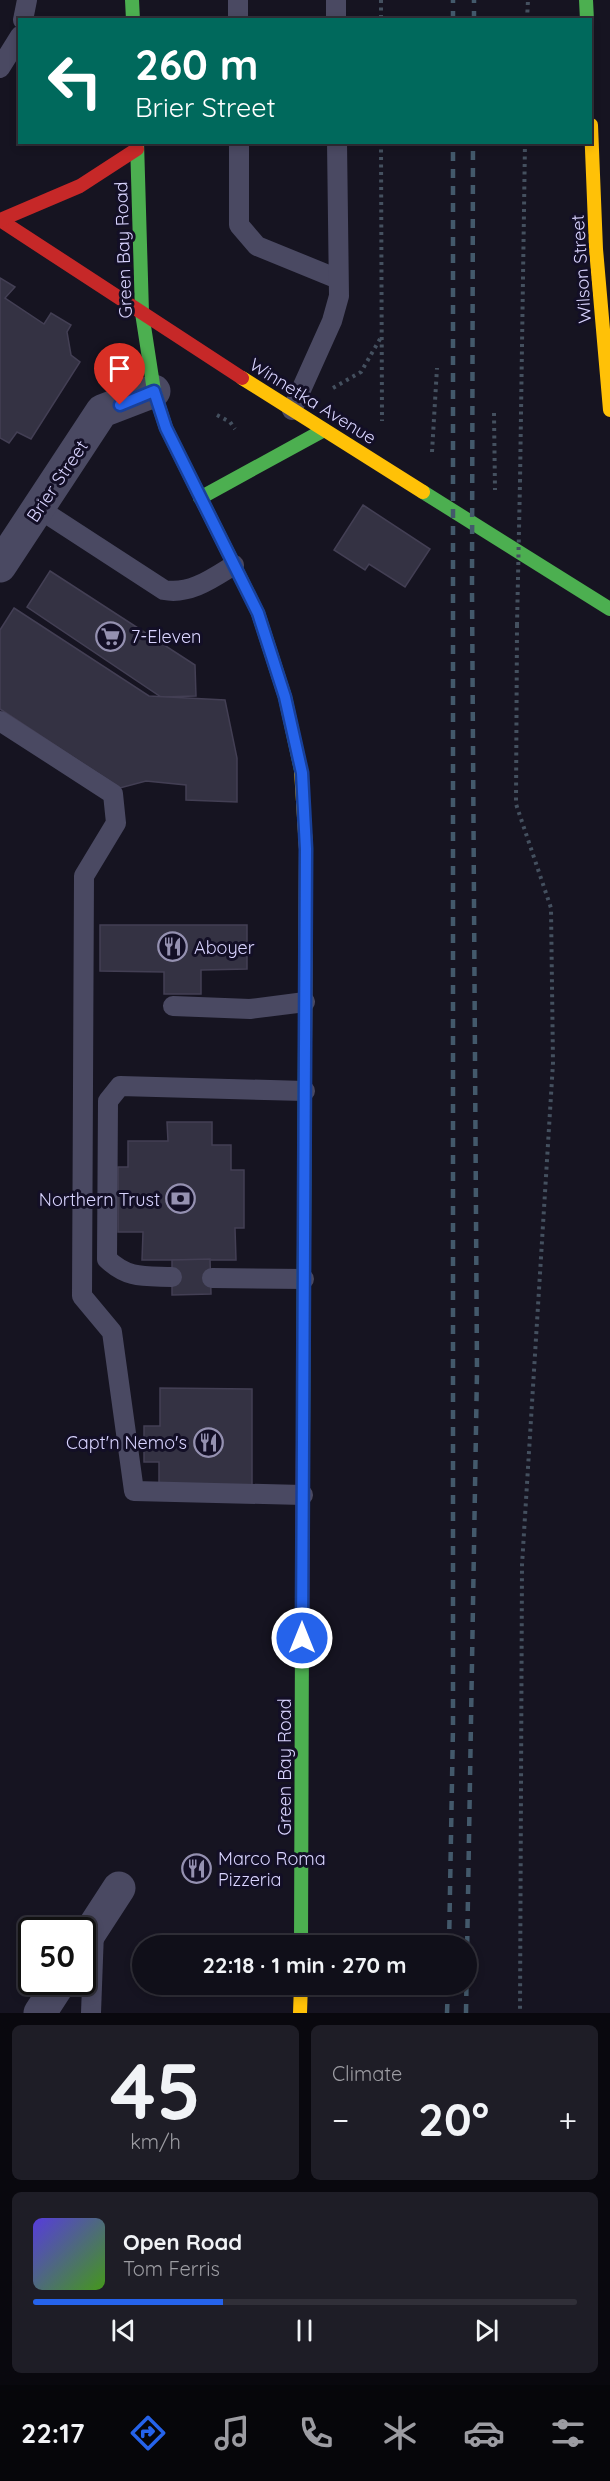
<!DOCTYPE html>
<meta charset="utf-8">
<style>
body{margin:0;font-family:Quicksand,sans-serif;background:#1e1d26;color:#f1f3f6;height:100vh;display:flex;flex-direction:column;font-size:22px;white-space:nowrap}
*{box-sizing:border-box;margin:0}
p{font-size:20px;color:#9c9ca2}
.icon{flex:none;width:33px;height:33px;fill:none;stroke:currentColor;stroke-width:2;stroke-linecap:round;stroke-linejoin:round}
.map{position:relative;height:2013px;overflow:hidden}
.details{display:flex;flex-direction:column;gap:12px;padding:12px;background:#09080e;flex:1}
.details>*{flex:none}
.top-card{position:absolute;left:18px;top:18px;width:574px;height:126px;border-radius:0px;box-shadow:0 3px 9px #0003,0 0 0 2px #302f38;background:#00695c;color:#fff;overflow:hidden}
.speed{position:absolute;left:18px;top:1917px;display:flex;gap:12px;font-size:30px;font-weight:700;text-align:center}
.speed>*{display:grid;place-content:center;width:78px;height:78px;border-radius:50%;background:#100f19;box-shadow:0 3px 9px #0003,0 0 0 2px #302f38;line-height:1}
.speed .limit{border:3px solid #111;border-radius:9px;background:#fff;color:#111}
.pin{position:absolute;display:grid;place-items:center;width:51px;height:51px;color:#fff;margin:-62px -26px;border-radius:50% 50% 50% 0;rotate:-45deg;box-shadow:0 0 6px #0007}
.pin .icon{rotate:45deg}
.me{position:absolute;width:66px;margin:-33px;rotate:0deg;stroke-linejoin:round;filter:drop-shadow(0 0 4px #0008)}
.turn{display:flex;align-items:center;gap:21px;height:126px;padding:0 18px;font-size:27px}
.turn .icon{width:78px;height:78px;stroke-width:2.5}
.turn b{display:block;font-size:42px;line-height:51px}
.big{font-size:45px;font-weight:700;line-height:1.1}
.details .card{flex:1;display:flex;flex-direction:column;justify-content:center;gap:9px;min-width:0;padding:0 21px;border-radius:9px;background:#1e1d26}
.details .dial{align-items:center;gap:0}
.dial b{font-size:78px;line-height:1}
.song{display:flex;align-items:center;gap:18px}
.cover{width:72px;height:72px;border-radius:9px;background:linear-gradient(135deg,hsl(250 70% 55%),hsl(100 70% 35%))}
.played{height:6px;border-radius:3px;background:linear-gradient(90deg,#2563eb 35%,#302f38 35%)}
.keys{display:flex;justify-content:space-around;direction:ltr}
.heat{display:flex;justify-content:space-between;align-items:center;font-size:33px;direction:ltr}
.details .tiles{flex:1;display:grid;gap:12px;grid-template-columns:1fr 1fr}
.card:last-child{grid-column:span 2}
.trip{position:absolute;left:132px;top:1935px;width:345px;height:60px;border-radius:30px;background:#100f19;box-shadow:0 3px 9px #0003,0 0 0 2px #302f38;font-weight:700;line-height:60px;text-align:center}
.tabs{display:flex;height:96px;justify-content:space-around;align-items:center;background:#06060a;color:#9c9ca2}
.tabs .icon{width:42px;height:42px}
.tabs .on{color:#2563eb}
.tabs b{font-size:27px;color:#f1f3f6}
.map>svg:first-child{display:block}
.building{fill:#343243;stroke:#433f54;stroke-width:1.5}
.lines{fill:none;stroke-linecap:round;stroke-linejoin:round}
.path{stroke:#44505f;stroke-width:4;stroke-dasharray:3 4.5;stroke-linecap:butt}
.lane{stroke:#4a4962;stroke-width:20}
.street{stroke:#4a4962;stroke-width:33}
.fast{stroke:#4caf50;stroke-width:14}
.slow{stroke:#ffc107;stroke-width:14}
.jam{stroke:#c62828;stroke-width:14}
.rail{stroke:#43596b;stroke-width:4.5;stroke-dasharray:9 8;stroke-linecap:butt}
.path-bridge{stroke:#44505f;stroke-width:4;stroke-dasharray:3 4.5;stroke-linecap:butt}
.route-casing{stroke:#184099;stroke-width:15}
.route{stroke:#2563eb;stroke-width:10}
.labels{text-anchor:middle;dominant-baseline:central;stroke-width:6;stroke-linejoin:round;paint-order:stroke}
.street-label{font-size:18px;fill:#d9d4ff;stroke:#130f26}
.poi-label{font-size:18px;fill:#d9d4ff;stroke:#130f26;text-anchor:start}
</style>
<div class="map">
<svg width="610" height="2013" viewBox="0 0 610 2013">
<rect width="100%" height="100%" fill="#161421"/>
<g class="building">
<path d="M0,278L15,287L5,298L44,324L51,313L71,325L67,332L71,355L80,362L31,439L17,432L9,443L0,438Z"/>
<path d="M363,505L430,549L405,587L369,564L365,570L334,550Z"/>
<path d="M50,571L195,665L196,696L161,697L27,607Z"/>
<path d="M14,608L149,696L225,700L237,758V802L186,800V785L146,781L120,788L0,709V630Z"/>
<path d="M100,925H247V969L201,970V994H164V972L100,971Z"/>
<path d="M167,1122H212V1145H231V1170H244V1228H235L236,1260H142L143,1232H118V1167H128V1141H168Z"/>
<path d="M210,1259L211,1294L172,1295V1260Z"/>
<path d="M160,1388L252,1389V1490L159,1489V1462H144V1426H160Z"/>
</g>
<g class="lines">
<g class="path">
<path d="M381,0V20"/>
<path d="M527,20L528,0"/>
<path d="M381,142L382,421"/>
<path d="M333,388L361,372L380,339"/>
<path d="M494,413L495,490"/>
<path d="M217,415L230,422L235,429"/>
<path d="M432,452L437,368"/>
<path d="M520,482L525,142"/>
<path d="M517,625L516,804L551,908L553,1063L522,1565L520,2013"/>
</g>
<g class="lane">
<path d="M238,0V20"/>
<path d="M336,0V20"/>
<path d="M23,20L27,0"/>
<path d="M0,68L20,36"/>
<path d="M239,142V225L257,246L338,279"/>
<path d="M292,410L332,321L339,296L337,142"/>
<path d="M38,508L164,590C190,595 213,578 234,565"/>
<path d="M0,721L113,794L116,823L84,876L82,1296L112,1332L134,1491L303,1495"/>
<path d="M173,1006L250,1009L305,1002"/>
<path d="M172,1277C144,1276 128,1279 107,1259L108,1101L120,1086L305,1091"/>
<path d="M212,1278L304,1279"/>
<path d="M91,2013L94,1932"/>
</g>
<g class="street">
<path d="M0,566L102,411L154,391"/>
<path d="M82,1945L119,1888"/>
<path d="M40,2013L60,1982"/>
</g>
<g class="fast">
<path d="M132,0L133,20"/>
<path d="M586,0L587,20"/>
<path d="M137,142L142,313L154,391L166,428L258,613L285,697L301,770"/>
<path d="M423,492L610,609"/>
<path d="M200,498L324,430"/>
<path d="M303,1440L305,1045"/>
<path d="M301,1946L302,1628"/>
</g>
<g class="slow">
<path d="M591,125L596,249L610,410"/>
<path d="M242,378L423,492"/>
<path d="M301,770L306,849L305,1045"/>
<path d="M300,2013L301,1984"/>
</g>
<g class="jam">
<path d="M0,220L242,378"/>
<path d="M0,220L80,186L137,149"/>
<path d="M302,1628L303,1440"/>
</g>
<g class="rail">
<path d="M453,20V0"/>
<path d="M474,20V0"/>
<path d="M449,1946L453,1727V142"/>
<path d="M447,2013L448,1984"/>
<path d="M466,2013L477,1371L472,589L473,142"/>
</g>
<path class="path-bridge" d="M517,625L520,482"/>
</g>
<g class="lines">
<defs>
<path id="route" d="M120,405L154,391L166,428L258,613L285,697L302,773L306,849L302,1638"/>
</defs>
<use href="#route" class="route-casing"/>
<use href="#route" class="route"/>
</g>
<defs>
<symbol id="supermarket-ring" viewBox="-11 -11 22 22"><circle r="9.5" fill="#130f26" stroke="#9591b1" stroke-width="1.5"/><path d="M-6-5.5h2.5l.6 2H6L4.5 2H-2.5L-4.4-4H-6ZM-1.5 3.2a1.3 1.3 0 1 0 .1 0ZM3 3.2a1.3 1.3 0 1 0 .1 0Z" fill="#9591b1"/></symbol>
<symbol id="restaurant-ring" viewBox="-11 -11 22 22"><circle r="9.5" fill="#130f26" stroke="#9591b1" stroke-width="1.5"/><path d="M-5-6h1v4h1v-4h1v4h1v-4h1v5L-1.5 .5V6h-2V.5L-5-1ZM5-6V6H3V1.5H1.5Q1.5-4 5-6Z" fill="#9591b1"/></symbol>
<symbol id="bank-ring" viewBox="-11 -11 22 22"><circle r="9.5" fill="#130f26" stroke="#9591b1" stroke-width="1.5"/><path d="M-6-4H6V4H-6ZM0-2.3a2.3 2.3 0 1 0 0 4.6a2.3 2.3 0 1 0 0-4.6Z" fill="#9591b1"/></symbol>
</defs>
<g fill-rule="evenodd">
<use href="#supermarket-ring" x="94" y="620" width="33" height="33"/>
<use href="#restaurant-ring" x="156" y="930" width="33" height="33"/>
<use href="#bank-ring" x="164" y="1182" width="33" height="33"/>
<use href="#restaurant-ring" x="192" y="1426" width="33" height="33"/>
<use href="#restaurant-ring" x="180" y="1852" width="33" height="33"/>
</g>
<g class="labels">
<g class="street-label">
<text transform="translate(123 250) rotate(-92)">Green Bay Road</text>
<text transform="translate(581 269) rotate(-94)">Wilson Street</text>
<text transform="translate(313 401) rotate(32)">Winnetka Avenue</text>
<text transform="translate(57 481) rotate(-56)">Brier Street</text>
<text transform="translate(284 1767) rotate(-90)">Green Bay Road</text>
</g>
<g class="poi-label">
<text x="131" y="636">7-Eleven</text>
<text x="194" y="947">Aboyer</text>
<text x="160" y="1199" text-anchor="end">Northern Trust</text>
<text x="187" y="1442" text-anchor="end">Capt'n Nemo's</text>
<text x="218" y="1858">Marco Roma<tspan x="218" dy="21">Pizzeria</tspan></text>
</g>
</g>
</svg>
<div class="speed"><div class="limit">50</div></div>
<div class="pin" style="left:120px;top:405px;background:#d93025"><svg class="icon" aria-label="arrive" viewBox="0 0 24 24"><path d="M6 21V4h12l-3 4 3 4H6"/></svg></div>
<svg class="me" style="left:302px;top:1638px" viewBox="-20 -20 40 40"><circle r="17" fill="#2563eb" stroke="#fff" stroke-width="3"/><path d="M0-11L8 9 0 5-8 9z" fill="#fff"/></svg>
<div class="trip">22:18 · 1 min · 270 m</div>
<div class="top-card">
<div class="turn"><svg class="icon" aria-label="left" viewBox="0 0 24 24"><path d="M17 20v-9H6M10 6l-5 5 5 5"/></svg><div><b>260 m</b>Brier Street</div></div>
</div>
</div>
<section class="details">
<div class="tiles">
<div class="card dial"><b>45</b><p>km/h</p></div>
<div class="card"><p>Climate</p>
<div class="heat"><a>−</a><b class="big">20°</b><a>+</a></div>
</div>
<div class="card">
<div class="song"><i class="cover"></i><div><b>Open Road</b><p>Tom Ferris</p></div></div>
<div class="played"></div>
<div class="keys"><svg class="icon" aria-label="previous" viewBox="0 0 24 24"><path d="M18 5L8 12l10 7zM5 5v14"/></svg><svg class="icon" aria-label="pause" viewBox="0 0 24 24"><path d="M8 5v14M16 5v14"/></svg><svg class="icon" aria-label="next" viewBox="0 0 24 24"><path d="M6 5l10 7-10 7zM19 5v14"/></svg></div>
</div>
</div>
</section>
<nav class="tabs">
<b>22:17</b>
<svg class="icon on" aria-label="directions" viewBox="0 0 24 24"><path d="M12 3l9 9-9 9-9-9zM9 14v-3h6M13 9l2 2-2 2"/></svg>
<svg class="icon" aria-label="music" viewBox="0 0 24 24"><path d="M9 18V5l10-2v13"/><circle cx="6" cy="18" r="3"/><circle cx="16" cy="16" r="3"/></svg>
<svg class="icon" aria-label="phone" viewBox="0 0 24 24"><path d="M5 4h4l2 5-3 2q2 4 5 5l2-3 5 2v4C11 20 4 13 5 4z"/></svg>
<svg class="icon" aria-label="climate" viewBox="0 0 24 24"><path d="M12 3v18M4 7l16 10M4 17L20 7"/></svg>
<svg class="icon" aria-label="car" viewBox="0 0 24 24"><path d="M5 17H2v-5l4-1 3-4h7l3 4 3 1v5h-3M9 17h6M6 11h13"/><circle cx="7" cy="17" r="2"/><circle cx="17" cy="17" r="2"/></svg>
<svg class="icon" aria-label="filters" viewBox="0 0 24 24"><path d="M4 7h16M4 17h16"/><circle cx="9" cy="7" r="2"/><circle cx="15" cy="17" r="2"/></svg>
</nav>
